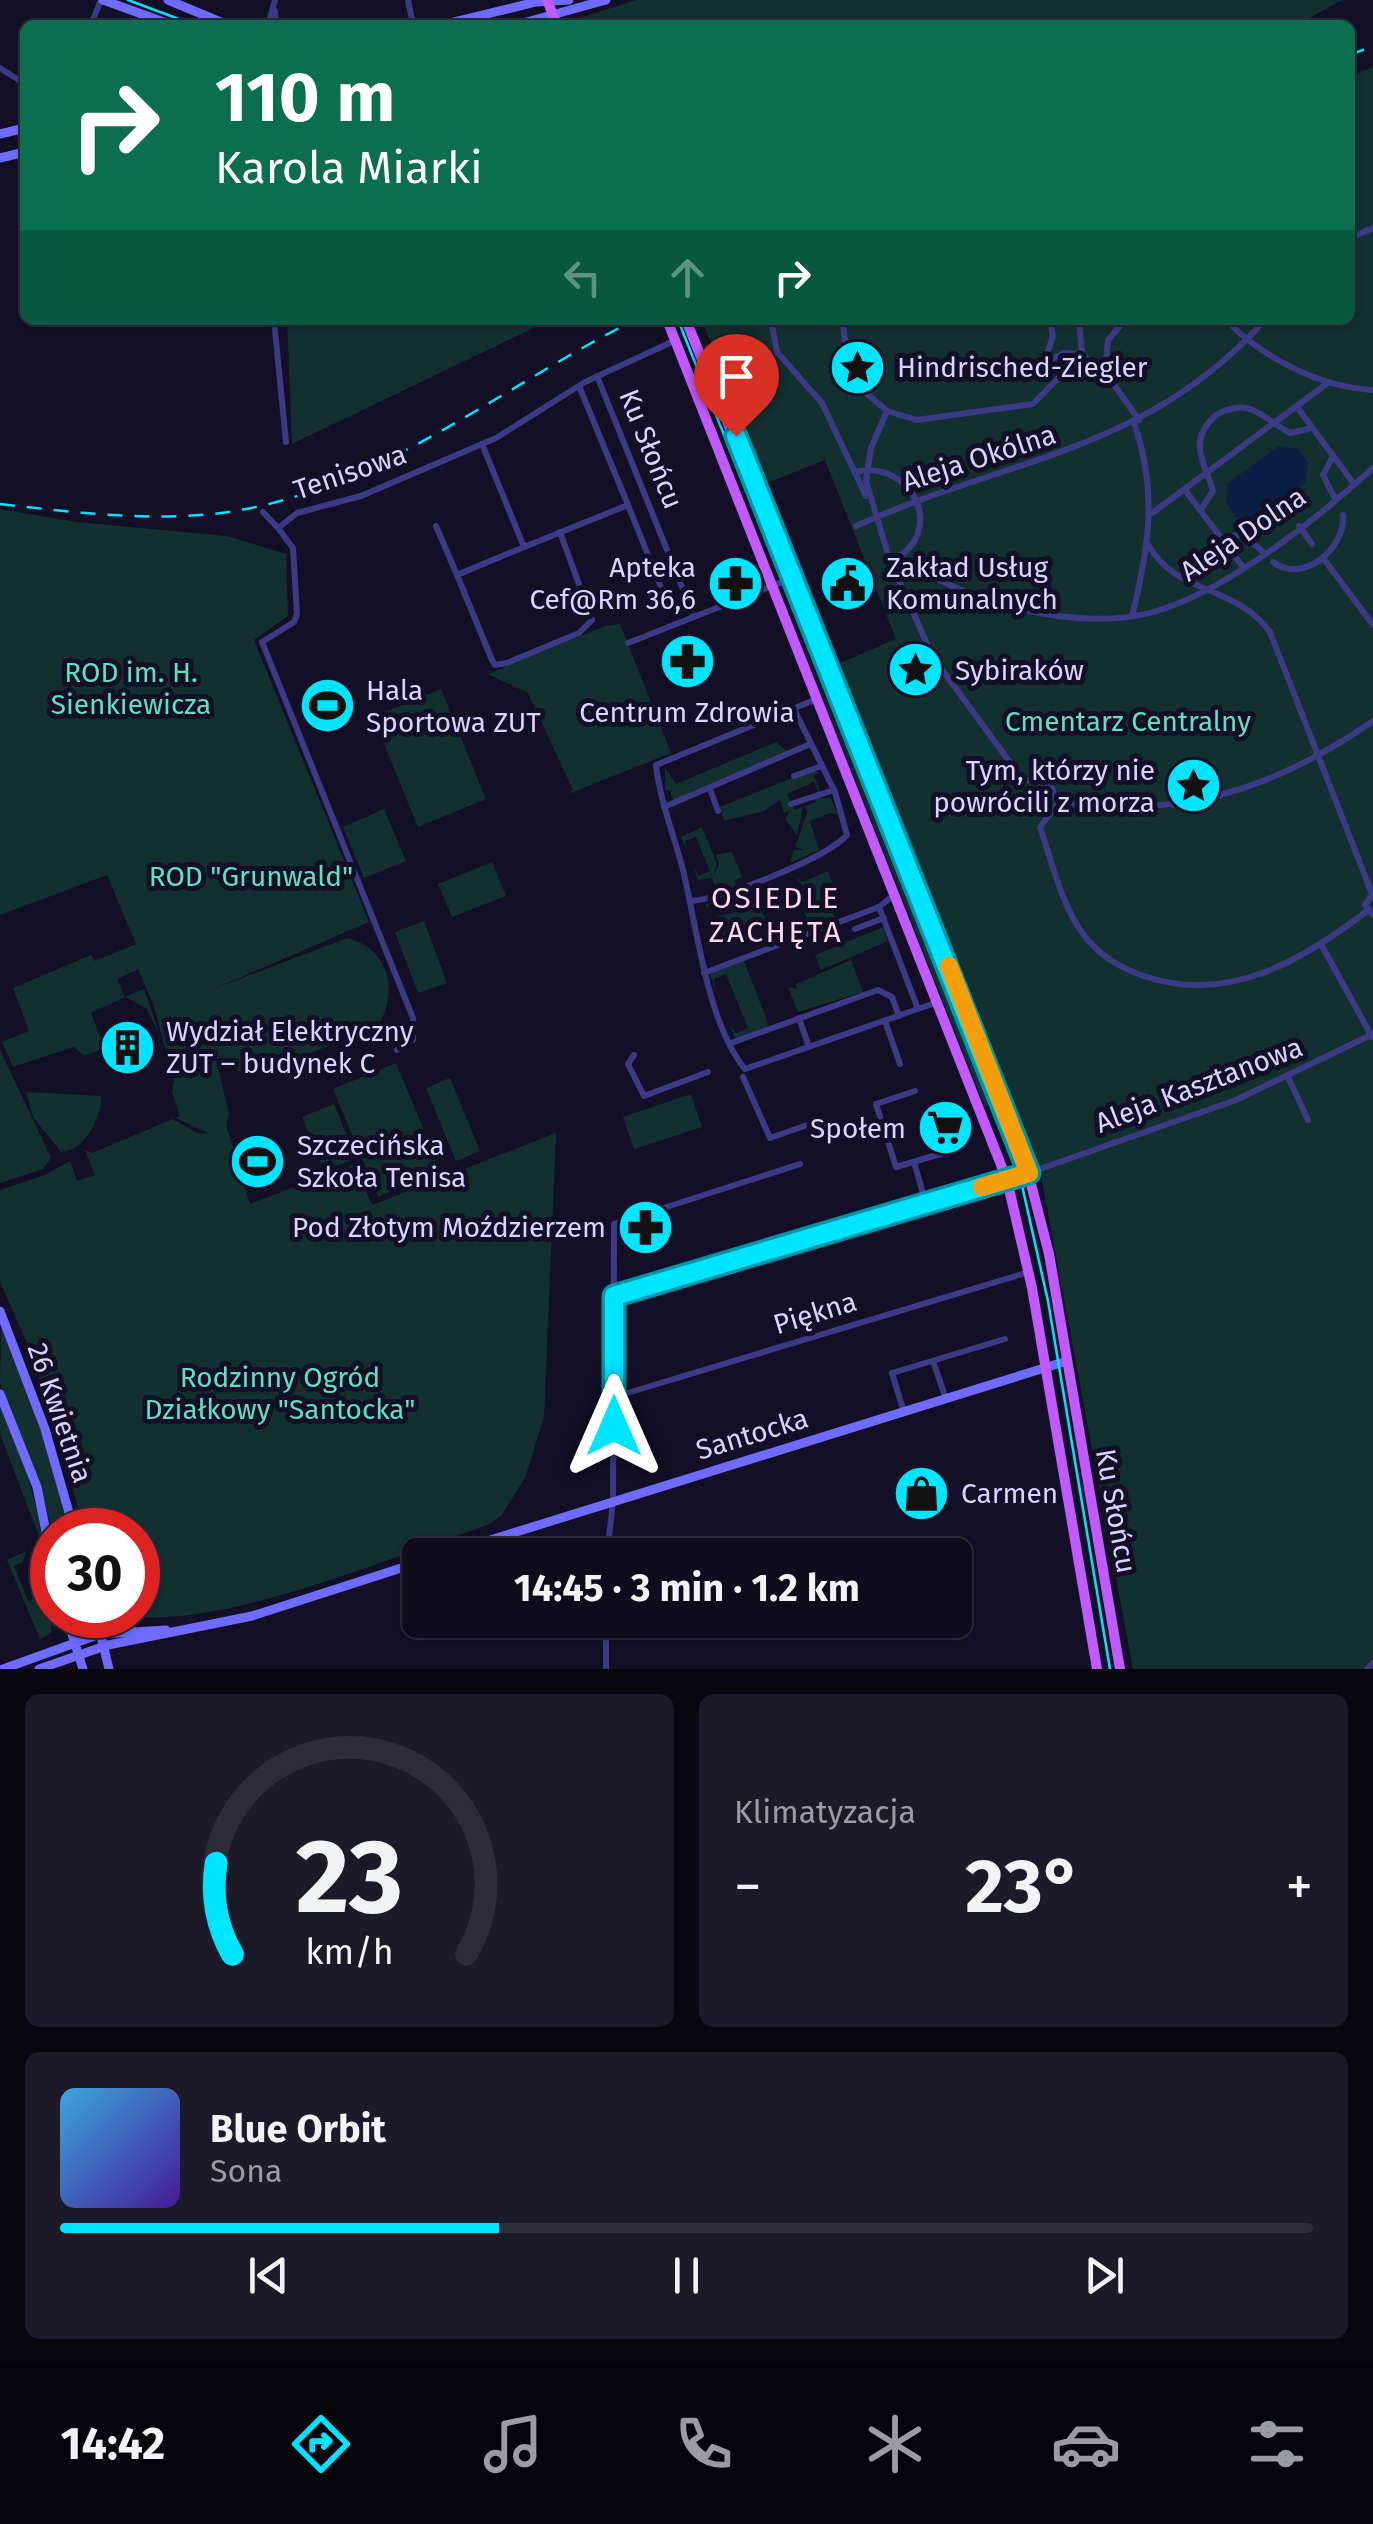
<!DOCTYPE html>
<html lang="pl">
<meta charset="utf-8">
<style>
body{margin:0;font-family:"Fira Sans",sans-serif;background:#1c1929;color:#f1f3f6;height:100vh;display:flex;flex-direction:column;font-size:38px;white-space:nowrap}
*{box-sizing:border-box;margin:0}
p{font-size:32px;color:#9b9ba3}
.icon{flex:none;width:55px;height:55px;fill:none;stroke:currentColor;stroke-width:2;stroke-linecap:round;stroke-linejoin:round}
.map{position:relative;height:1669px;overflow:hidden}
.sheet{display:flex;flex-direction:column;gap:25px;padding:25px;background:#08060f;flex:1}
.sheet>*{flex:none}
.banner{position:absolute;left:20px;top:20px;width:1335px;height:305px;border-radius:15px;box-shadow:0 2px 8px #0004,0 0 0 2px #2e2b3b;background:#0b6e4f;color:#fff;overflow:hidden}
.speed{position:absolute;left:30px;top:1508px;display:flex;gap:20px;font-size:50px;font-weight:700;text-align:center}
.speed>*{display:grid;place-content:center;width:130px;height:130px;border-radius:50%;background:#0e0b1c;box-shadow:0 2px 8px #0004,0 0 0 2px #2e2b3b;line-height:1}
.speed .limit{border:15px solid #d22;background:#fff;color:#111}
.pin{position:absolute;display:grid;place-items:center;width:85px;height:85px;color:#fff;margin:-102px -42px;border-radius:50% 50% 50% 0;rotate:-45deg;box-shadow:0 0 10px #0007}
.pin .icon{rotate:45deg}
.me{position:absolute;width:110px;margin:-55px;rotate:0deg;stroke-linejoin:round;filter:drop-shadow(0 0 8px #0008)}
.turn{display:flex;align-items:center;gap:35px;height:210px;padding:0 30px;font-size:45px}
.turn .icon{width:130px;height:130px;stroke-width:2.5}
.turn b{display:block;font-size:70px;line-height:85px}
.lanes{display:flex;align-items:center;height:95px;padding:0 30px;background:#0003;justify-content:center;gap:50px;direction:ltr}
.lanes .off{opacity:.35}
.big{font-size:75px;font-weight:700;line-height:1.1}
.sheet .tile{flex:1;display:flex;flex-direction:column;justify-content:center;gap:15px;min-width:0;padding:0 35px;border-radius:15px;background:#1c1929}
.sheet .dial{align-items:center;gap:0}
.dial svg{height:260px;overflow:visible;fill:none;stroke:#2e2b3b;stroke-width:7;stroke-linecap:round;text-anchor:middle}
.dial text{fill:#f1f3f6;stroke:none}
.song{display:flex;align-items:center;gap:30px}
.cover{width:120px;height:120px;border-radius:15px;background:linear-gradient(135deg,hsl(200 70% 55%),hsl(260 70% 35%))}
.played{height:10px;border-radius:5px;background:linear-gradient(90deg,#00e5ff 35%,#2e2b3b 35%)}
.keys{display:flex;justify-content:space-around;direction:ltr}
.heat{display:flex;justify-content:space-between;align-items:center;font-size:55px;direction:ltr}
.sheet .tiles{flex:1;display:grid;gap:25px;grid-template-columns:1fr 1fr}
.tile:last-child{grid-column:span 2}
.trip{position:absolute;left:402px;top:1538px;width:570px;height:100px;border-radius:15px;background:#0e0b1c;box-shadow:0 2px 8px #0004,0 0 0 2px #2e2b3b;font-weight:700;line-height:100px;text-align:center}
.menu{display:flex;height:160px;justify-content:space-around;align-items:center;background:#06040b;color:#9b9ba3}
.menu .icon{width:70px;height:70px}
.menu .selected{color:#00e5ff}
.menu b{font-size:45px;color:#f1f3f6}
.map>svg:first-child{display:block}
.green{fill:#12302f}
.water{fill:#0a1f44}
.lines{fill:none;stroke-linecap:round;stroke-linejoin:round}
.street{stroke:#3d3a85;stroke-width:6}
.secondary{stroke:#6f6bff;stroke-width:9}
.primary{stroke:#c25bff;stroke-width:10}
.tram{stroke:#00e5ff;stroke-width:2.5}
.rail{stroke:#00e5ff;stroke-width:2.5;stroke-dasharray:15 12;stroke-linecap:butt}
.route-casing{stroke:#0095a6;stroke-width:25}
.route{stroke:#00e5ff;stroke-width:18}
.slow{stroke:#f59e0b;stroke-width:18}
.labels{text-anchor:middle;dominant-baseline:central;stroke-width:10;stroke-linejoin:round;paint-order:stroke}
.poi-label{font-size:28px;fill:#d9d4ff;stroke:#130f26;text-anchor:start}
.street-label{font-size:28px;fill:#d9d4ff;stroke:#130f26}
.park-label{font-size:28px;fill:#5fe0c0;stroke:#130f26}
.neighbourhood-label{font-size:30px;letter-spacing:2.5px;fill:#ffd6f0;stroke:#130f26}
</style>
<div class="map">
<svg width="1373" height="1669" viewBox="0 0 1373 1669">
<rect width="100%" height="100%" fill="#130f26"/>
<g class="green">
<path d="M636,0H1342L1297,25H574L576,19Z"/>
<path d="M1373,67V1669H1133L1040,1170L840,663L896,639L825,460L767,483L702,320H1350V76Z"/>
<path d="M287,320H550L292,444Z"/>
<path d="M0,509L76,522L227,536L286,554L288,616L254,640L369,922L216,988L347,938C389,948 399,991 378,1026L250,1077L216,1059L229,1114L226,1125L250,1204L354,1164L372,1205L556,1133L544,1417L525,1478L501,1516L488,1525C386,1558 220,1632 117,1615H138V1530H85L32,1354L0,1282V1190L45,1175L70,1161L77,1181L95,1175L85,1150L92,1153L173,1119L199,1134L208,1133L176,1118L180,1116L172,1092L174,1081L154,1006L138,969L117,979L125,997L144,989L159,1032L146,1008L125,997L91,1013L105,1048L84,1056L74,1047L13,1067L2,1042L29,1031L13,988L91,955L95,961L136,944L107,875L0,915Z"/>
<path d="M780,587L989,1105L985,1107Z"/>
<path d="M620,624L671,753L568,794L573,790L528,693L488,674L605,626Z"/>
<path d="M441,689L486,799L418,827L373,717Z"/>
<path d="M776,742L788,752L673,800L670,790L665,791V768L676,784Z"/>
<path d="M807,772H821L814,775L821,794L814,795L818,791L814,782L787,794L794,810L803,807L797,835L785,819L790,811L784,813L780,800L764,811L724,821L720,807Z"/>
<path d="M815,798H831L838,815L831,813L810,821L819,850L790,863L794,850H806L795,847L807,813L805,806L816,802Z"/>
<path d="M384,809L406,861L364,878L343,827Z"/>
<path d="M702,827L717,864L713,876L719,865L716,855L732,852L742,877L735,880L737,888L718,895L712,878L698,880L694,868L699,876L710,871L696,837L685,841L687,851L681,837Z"/>
<path d="M492,862L506,896L452,917L438,884Z"/>
<path d="M828,871L833,885L820,892L836,919L796,929L792,919L796,924L807,919L795,890L784,894L785,901L781,892L796,887L806,898L811,897L796,877L803,882Z"/>
<path d="M713,901L707,908L712,918L759,906L768,925L762,923L723,938L705,905Z"/>
<path d="M424,921L447,983L418,993L395,932Z"/>
<path d="M883,927L888,941L821,970L815,955Z"/>
<path d="M851,960L863,992L798,1012L788,987L797,989L796,984Z"/>
<path d="M744,961L768,1023L767,1027L735,1039L730,1025L736,1033L748,1028L726,974L714,979L715,988L710,974Z"/>
<path d="M0,1050L51,1158L43,1169L0,1183Z"/>
<path d="M396,1063L441,1171L378,1197L333,1089Z"/>
<path d="M450,1078L480,1151L456,1161L426,1088Z"/>
<path d="M26,1092L101,1096C103,1115 84,1152 61,1152L33,1117Z"/>
<path d="M691,1094L702,1127L634,1149L623,1117Z"/>
<path d="M334,1104L356,1158L324,1171L302,1117Z"/>
<path d="M1,1324L44,1438L69,1530H52L38,1477L0,1383Z"/>
<path d="M0,1405L25,1466L43,1532L39,1536L0,1434Z"/>
<path d="M36,1545L52,1609L51,1633L40,1639L7,1560L26,1551L23,1562L14,1566L28,1601L41,1597L32,1551Z"/>
</g>
<path class="water" d="M1279,446L1298,449L1308,463L1305,483L1255,520L1236,517L1226,503L1228,483Z"/>
<g class="lines">
<g class="street">
<path d="M408,0L413,25"/>
<path d="M275,11L276,25"/>
<path d="M91,25L101,0"/>
<path d="M268,25L275,0"/>
<path d="M0,68L25,84"/>
<path d="M1350,238L1373,228"/>
<path d="M274,320L286,442"/>
<path d="M771,320L777,352L822,403L866,496"/>
<path d="M842,320L850,372L859,387L887,411L917,420L1033,404L1082,354"/>
<path d="M1050,320L1053,336L1044,363L1064,353L1081,354"/>
<path d="M1079,320L1082,354L1110,379L1139,420"/>
<path d="M1226,320C1263,358 1319,387 1373,390"/>
<path d="M1105,372L1108,340L1125,320"/>
<path d="M597,376L694,617"/>
<path d="M1297,407L1354,484"/>
<path d="M887,411L871,448L866,481L890,561L933,657L1022,779L1050,784L1058,803C1181,818 1272,791 1373,721"/>
<path d="M1333,456L1323,475L1335,499"/>
<path d="M855,472C913,458 949,535 890,561"/>
<path d="M1185,490L1243,567"/>
<path d="M628,505L664,595L650,601"/>
<path d="M1200,511L1213,491C1204,461 1187,441 1216,415C1250,395 1263,419 1290,433L1312,428"/>
<path d="M263,512L278,528"/>
<path d="M1151,514L1329,382"/>
<path d="M436,526L457,575L524,547L482,444"/>
<path d="M856,526C1009,457 1146,453 1265,320"/>
<path d="M1299,526L1312,544"/>
<path d="M1222,539L1243,534L1263,552"/>
<path d="M1149,546C1177,595 1235,584 1270,632L1372,894"/>
<path d="M524,547L628,505L579,386"/>
<path d="M901,556C961,603 1082,634 1157,611C1229,589 1317,519 1373,468"/>
<path d="M1323,558L1373,625"/>
<path d="M1273,562C1303,585 1346,548 1343,515"/>
<path d="M457,575L492,660L495,665L507,663L579,633L592,620L560,532"/>
<path d="M1132,616C1149,548 1158,491 1134,423"/>
<path d="M628,643L790,579"/>
<path d="M817,699L656,765C660,801 674,835 683,870C697,927 707,1023 745,1069L938,1002"/>
<path d="M794,776L822,766"/>
<path d="M710,789L718,811"/>
<path d="M1058,803L1040,827C1052,862 1061,904 1083,934C1099,956 1122,969 1147,977C1229,1004 1303,960 1367,911"/>
<path d="M791,804L834,790"/>
<path d="M1173,805V786L1191,773L1213,779L1220,796"/>
<path d="M664,807L808,745"/>
<path d="M1373,894L1365,905L1373,915"/>
<path d="M690,901C721,900 827,858 847,835L835,792L794,709"/>
<path d="M879,907L918,1009"/>
<path d="M855,929L884,918"/>
<path d="M1321,944L1372,1037"/>
<path d="M704,973L879,907L894,895"/>
<path d="M799,1018L809,1047"/>
<path d="M885,1021L900,1064"/>
<path d="M731,1043L878,990L892,997L899,1016"/>
<path d="M397,1050L413,1040V1018L262,642L294,622L297,614L293,548L278,528L297,513L361,496L496,438L585,382L674,341"/>
<path d="M634,1055L628,1064L644,1096L708,1072"/>
<path d="M743,1077L770,1138L810,1124"/>
<path d="M1288,1077L1308,1120"/>
<path d="M915,1091L876,1104L896,1167L950,1151"/>
<path d="M914,1162L926,1204"/>
<path d="M614,1296L1040,1169L1236,1100L1373,1034"/>
<path d="M933,1361L945,1396"/>
<path d="M614,1397L1029,1272"/>
<path d="M903,1409L892,1373L1005,1339"/>
<path d="M607,1555L613,1501L614,1224L800,1164"/>
<path d="M606,1669V1620"/>
<path d="M1367,1669L1373,1663"/>
</g>
<g class="secondary">
<path d="M103,0L172,25"/>
<path d="M168,0L228,25"/>
<path d="M441,25L536,2L569,0"/>
<path d="M516,25L606,0"/>
<path d="M0,134L25,128"/>
<path d="M0,158L25,152"/>
<path d="M0,1311L45,1429L74,1530"/>
<path d="M0,1394L37,1487L52,1561"/>
<path d="M442,1555L1067,1361"/>
<path d="M66,1615L83,1669"/>
<path d="M96,1615L109,1669"/>
<path d="M3,1669L100,1634L166,1630"/>
<path d="M39,1669L108,1645L252,1616L420,1562"/>
</g>
<g class="primary">
<path d="M547,0L557,25"/>
<path d="M667,320L1007,1180L1032,1288L1097,1669"/>
<path d="M686,320L1023,1153L1049,1254L1120,1669"/>
</g>
<g class="tram">
<path d="M128,0L195,25"/>
<path d="M678,320L1019,1172L1048,1301L1110,1669"/>
</g>
<g class="rail">
<path d="M1350,55L1373,46"/>
<path d="M0,504C73,512 148,522 221,513C376,493 500,387 635,320"/>
<path d="M914,670L923,671"/>
</g>
</g>
<g class="lines">
<defs>
<path id="route" d="M614,1426V1296L1029,1173L736,436"/>
</defs>
<use href="#route" class="route-casing"/>
<use href="#route" class="route"/>
<path class="slow" d="M949,966L1029,1173L982,1187"/>
</g>
<defs>
<symbol id="sight-disc" viewBox="-11 -11 22 22"><circle r="9.5" fill="#00e5ff" stroke="#130f26"/><path d="M0-6L1.8-2.2L6-1.7L2.9 1.2L3.7 5.4L0 3.3L-3.7 5.4L-2.9 1.2L-6-1.7L-1.8-2.2Z" fill="#111"/></symbol>
<symbol id="pharmacy-disc" viewBox="-11 -11 22 22"><circle r="9.5" fill="#00e5ff" stroke="#130f26"/><path d="M-2-6h4v4h4v4h-4v4h-4v-4h-4v-4h4Z" fill="#111"/></symbol>
<symbol id="civic-disc" viewBox="-11 -11 22 22"><circle r="9.5" fill="#00e5ff" stroke="#130f26"/><path d="M-.6-6.5H3V-4.5H.6V-3L4-1V1h2V6H-6V1h2V-1L-.6-3ZM-1.2 2.5V6h2.4V2.5Z" fill="#111"/></symbol>
<symbol id="stadium-disc" viewBox="-11 -11 22 22"><circle r="9.5" fill="#00e5ff" stroke="#130f26"/><path d="M0-5a6.5 5 0 1 0 0 10a6.5 5 0 1 0 0-10ZM-3.5-1.8h7v3.6h-7Z" fill="#111"/></symbol>
<symbol id="building-disc" viewBox="-11 -11 22 22"><circle r="9.5" fill="#00e5ff" stroke="#130f26"/><path d="M-4-6H4V6H1V3H-1V6H-4ZM-2.5-4.3h1.7v1.8h-1.7ZM.8-4.3h1.7v1.8H.8ZM-2.5-1h1.7V.8h-1.7ZM.8-1h1.7V.8H.8Z" fill="#111"/></symbol>
<symbol id="supermarket-disc" viewBox="-11 -11 22 22"><circle r="9.5" fill="#00e5ff" stroke="#130f26"/><path d="M-6-5.5h2.5l.6 2H6L4.5 2H-2.5L-4.4-4H-6ZM-1.5 3.2a1.3 1.3 0 1 0 .1 0ZM3 3.2a1.3 1.3 0 1 0 .1 0Z" fill="#111"/></symbol>
<symbol id="shop-disc" viewBox="-11 -11 22 22"><circle r="9.5" fill="#00e5ff" stroke="#130f26"/><path d="M-5-2.5h2.3a2.7 3.5 0 0 1 5.4 0H5L5.5 6h-11ZM-1.5-2.5h3a1.5 2.3 0 0 0-3 0Z" fill="#111"/></symbol>
</defs>
<g fill-rule="evenodd">
<use href="#sight-disc" x="826" y="336" width="63" height="63"/>
<use href="#pharmacy-disc" x="704" y="552" width="63" height="63"/>
<use href="#civic-disc" x="816" y="552" width="63" height="63"/>
<use href="#pharmacy-disc" x="656" y="630" width="63" height="63"/>
<use href="#sight-disc" x="884" y="638" width="63" height="63"/>
<use href="#stadium-disc" x="296" y="674" width="63" height="63"/>
<use href="#sight-disc" x="1162" y="754" width="63" height="63"/>
<use href="#building-disc" x="96" y="1016" width="63" height="63"/>
<use href="#supermarket-disc" x="914" y="1096" width="63" height="63"/>
<use href="#stadium-disc" x="226" y="1130" width="63" height="63"/>
<use href="#pharmacy-disc" x="614" y="1196" width="63" height="63"/>
<use href="#shop-disc" x="890" y="1462" width="63" height="63"/>
</g>
<g class="labels">
<g class="poi-label">
<text x="897" y="367">Hindrisched-Ziegler</text>
<text x="696" y="567" text-anchor="end">Apteka<tspan x="696" dy="32">Cef@Rm 36,6</tspan></text>
<text x="886" y="567">Zakład Usług<tspan x="886" dy="32">Komunalnych</tspan></text>
<text x="955" y="670">Sybiraków</text>
<text x="366" y="690">Hala<tspan x="366" dy="32">Sportowa ZUT</tspan></text>
<text x="687" y="712" text-anchor="middle">Centrum Zdrowia</text>
<text x="1155" y="770" text-anchor="end">Tym, którzy nie<tspan x="1155" dy="32">powrócili z morza</tspan></text>
<text x="166" y="1031">Wydział Elektryczny<tspan x="166" dy="32">ZUT – budynek C</tspan></text>
<text x="906" y="1128" text-anchor="end">Społem</text>
<text x="297" y="1145">Szczecińska<tspan x="297" dy="32">Szkoła Tenisa</tspan></text>
<text x="606" y="1227" text-anchor="end">Pod Złotym Moździerzem</text>
<text x="961" y="1493">Carmen</text>
</g>
<g class="street-label">
<text transform="translate(651 449) rotate(68)">Ku Słońcu</text>
<text transform="translate(979 458) rotate(-18)">Aleja Okólna</text>
<text transform="translate(350 472) rotate(-19)">Tenisowa</text>
<text transform="translate(1243 534) rotate(-34)">Aleja Dolna</text>
<text transform="translate(1199 1085) rotate(-21)">Aleja Kasztanowa</text>
<text transform="translate(815 1313) rotate(-17)">Piękna</text>
<text transform="translate(60 1413) rotate(71)">26 Kwietnia</text>
<text transform="translate(752 1434) rotate(-17)">Santocka</text>
<text transform="translate(1116 1511) rotate(80)">Ku Słońcu</text>
</g>
<g class="park-label">
<text x="131" y="672">ROD im. H.<tspan x="131" dy="32">Sienkiewicza</tspan></text>
<text x="1128" y="721">Cmentarz Centralny</text>
<text x="251" y="876">ROD "Grunwald"</text>
<text x="280" y="1377">Rodzinny Ogród<tspan x="280" dy="32">Działkowy "Santocka"</tspan></text>
</g>
<g class="neighbourhood-label">
<text x="776" y="898">OSIEDLE<tspan x="776" dy="34">ZACHĘTA</tspan></text>
</g>
</g>
</svg>
<div class="speed"><div class="limit">30</div></div>
<div class="pin" style="left:736px;top:436px;background:#d93025"><svg class="icon" aria-label="arrive" viewBox="0 0 24 24"><path d="M6 21V4h12l-3 4 3 4H6"/></svg></div>
<svg class="me" style="left:614px;top:1426px" viewBox="-20 -20 40 40"><path d="M0-17L14 15 0 8-14 15z" fill="#00e5ff" stroke="#fff" stroke-width="4"/></svg>
<div class="trip">14:45 · 3 min · 1.2 km</div>
<div class="banner">
<div class="turn"><svg class="icon" aria-label="right" viewBox="0 0 24 24"><path d="M7 20v-9h11M14 6l5 5-5 5"/></svg><div><b>110 m</b>Karola Miarki</div></div>
<div class="lanes"><svg class="icon off" aria-label="left" viewBox="0 0 24 24"><path d="M17 20v-9H6M10 6l-5 5 5 5"/></svg><svg class="icon off" aria-label="ahead" viewBox="0 0 24 24"><path d="M12 20V5M6 11l6-6 6 6"/></svg><svg class="icon" aria-label="right" viewBox="0 0 24 24"><path d="M7 20v-9h11M14 6l5 5-5 5"/></svg></div>
</div>
</div>
<section class="sheet">
<div class="tiles">
<div class="tile dial"><svg viewBox="0 0 100 80">
<path d="M14 69A42 42 0 1 1 86 69"/>
<path d="M14 69A42 42 0 0 1 9 41" stroke="#00e5ff"/>
<text x="50" y="56" font-size="32" font-weight="700">23</text>
<text x="50" y="72" font-size="11">km/h</text>
</svg></div>
<div class="tile"><p>Klimatyzacja</p>
<div class="heat"><a>−</a><b class="big">23°</b><a>+</a></div>
</div>
<div class="tile">
<div class="song"><i class="cover"></i><div><b>Blue Orbit</b><p>Sona</p></div></div>
<div class="played"></div>
<div class="keys"><svg class="icon" aria-label="previous" viewBox="0 0 24 24"><path d="M18 5L8 12l10 7zM5 5v14"/></svg><svg class="icon" aria-label="pause" viewBox="0 0 24 24"><path d="M8 5v14M16 5v14"/></svg><svg class="icon" aria-label="next" viewBox="0 0 24 24"><path d="M6 5l10 7-10 7zM19 5v14"/></svg></div>
</div>
</div>
</section>
<nav class="menu">
<b>14:42</b>
<svg class="icon selected" aria-label="directions" viewBox="0 0 24 24"><path d="M12 3l9 9-9 9-9-9zM9 14v-3h6M13 9l2 2-2 2"/></svg>
<svg class="icon" aria-label="music" viewBox="0 0 24 24"><path d="M9 18V5l10-2v13"/><circle cx="6" cy="18" r="3"/><circle cx="16" cy="16" r="3"/></svg>
<svg class="icon" aria-label="phone" viewBox="0 0 24 24"><path d="M5 4h4l2 5-3 2q2 4 5 5l2-3 5 2v4C11 20 4 13 5 4z"/></svg>
<svg class="icon" aria-label="climate" viewBox="0 0 24 24"><path d="M12 3v18M4 7l16 10M4 17L20 7"/></svg>
<svg class="icon" aria-label="car" viewBox="0 0 24 24"><path d="M5 17H2v-5l4-1 3-4h7l3 4 3 1v5h-3M9 17h6M6 11h13"/><circle cx="7" cy="17" r="2"/><circle cx="17" cy="17" r="2"/></svg>
<svg class="icon" aria-label="filters" viewBox="0 0 24 24"><path d="M4 7h16M4 17h16"/><circle cx="9" cy="7" r="2"/><circle cx="15" cy="17" r="2"/></svg>
</nav>
